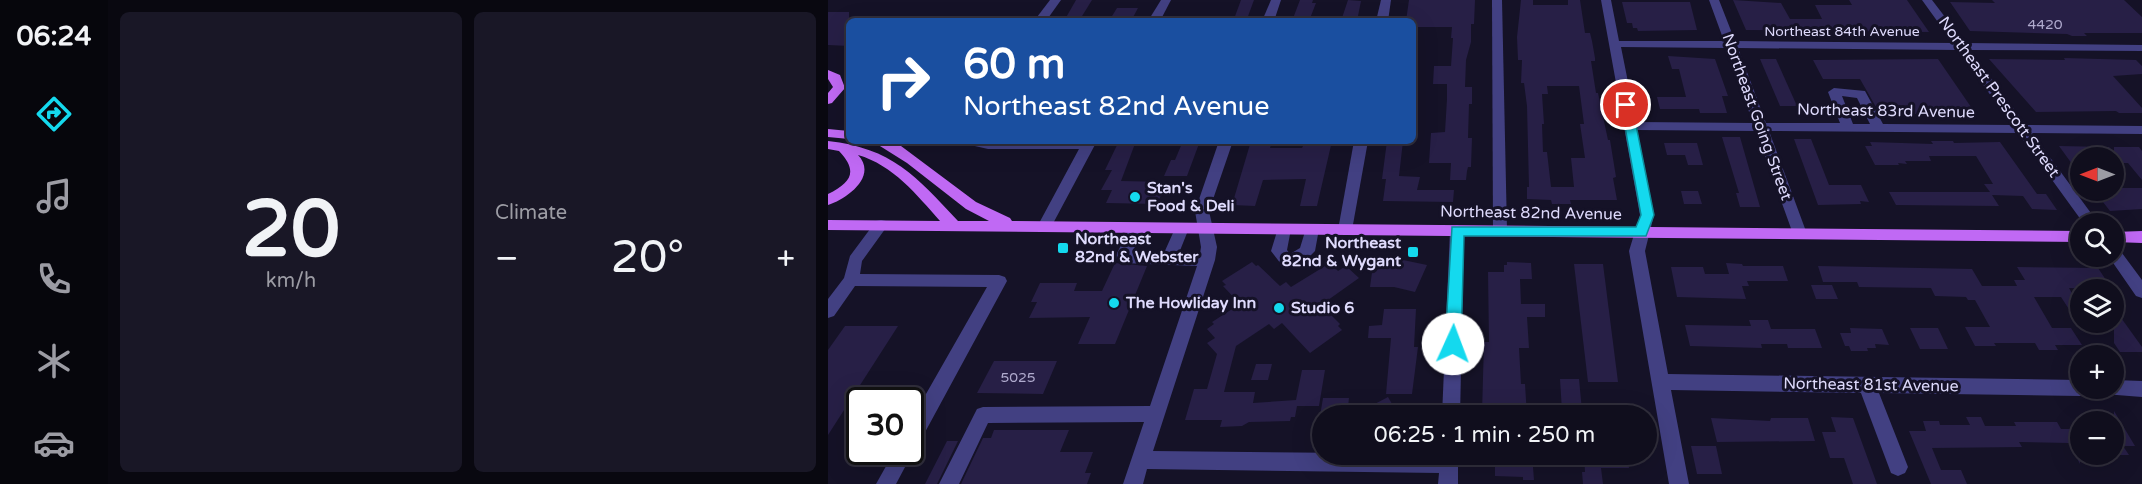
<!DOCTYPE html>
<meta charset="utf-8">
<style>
body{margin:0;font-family:"Varela Round",sans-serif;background:#191726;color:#f1f3f6;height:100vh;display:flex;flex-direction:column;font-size:22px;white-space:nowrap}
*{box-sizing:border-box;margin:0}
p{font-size:20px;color:#9c9ca4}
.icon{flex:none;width:33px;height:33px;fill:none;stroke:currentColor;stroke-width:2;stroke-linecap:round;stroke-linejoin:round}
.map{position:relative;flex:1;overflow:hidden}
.sheet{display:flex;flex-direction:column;gap:12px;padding:12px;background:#090810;width:720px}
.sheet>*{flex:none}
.banner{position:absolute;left:18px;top:18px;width:570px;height:126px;border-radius:9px;box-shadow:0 6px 24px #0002,0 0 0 2px #302e3b;background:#1a4fa0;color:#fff;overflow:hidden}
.needle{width:39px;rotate:270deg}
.buttons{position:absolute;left:1242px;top:147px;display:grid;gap:12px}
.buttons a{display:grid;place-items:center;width:54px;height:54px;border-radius:50%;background:#100e1d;box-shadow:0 6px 24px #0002,0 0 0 2px #302e3b;font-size:30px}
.speed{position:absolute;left:18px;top:387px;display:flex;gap:12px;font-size:30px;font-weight:700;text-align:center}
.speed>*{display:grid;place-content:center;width:78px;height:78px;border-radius:50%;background:#100e1d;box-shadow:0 6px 24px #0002,0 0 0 2px #302e3b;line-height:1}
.speed .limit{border:3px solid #111;border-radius:9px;background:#fff;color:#111}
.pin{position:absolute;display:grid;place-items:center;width:51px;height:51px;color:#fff;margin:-26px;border:3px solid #fff;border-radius:50%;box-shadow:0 2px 6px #0007}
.me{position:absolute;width:66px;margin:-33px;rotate:2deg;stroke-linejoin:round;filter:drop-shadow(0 0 4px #0008)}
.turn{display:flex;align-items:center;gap:21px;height:126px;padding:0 18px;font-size:27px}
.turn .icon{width:78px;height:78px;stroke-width:2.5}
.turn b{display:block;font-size:42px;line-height:51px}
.big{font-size:45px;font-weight:600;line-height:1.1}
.sheet .card{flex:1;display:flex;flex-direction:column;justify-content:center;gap:9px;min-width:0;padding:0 21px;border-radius:9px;background:#191726}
.sheet .dial{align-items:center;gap:0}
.dial b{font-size:78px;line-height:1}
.heat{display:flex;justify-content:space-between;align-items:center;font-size:33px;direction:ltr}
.sheet .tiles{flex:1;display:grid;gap:12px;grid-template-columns:repeat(2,1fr)}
.trip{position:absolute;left:484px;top:405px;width:345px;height:60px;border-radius:30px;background:#100e1d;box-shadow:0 6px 24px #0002,0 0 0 2px #302e3b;font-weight:600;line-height:60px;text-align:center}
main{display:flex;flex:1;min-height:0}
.dock{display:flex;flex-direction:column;width:108px;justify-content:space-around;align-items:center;background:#06060c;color:#9c9ca4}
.dock .icon{width:42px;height:42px}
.dock .on{color:#14d9ee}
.dock b{font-size:27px;color:#f1f3f6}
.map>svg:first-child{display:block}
.building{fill:#271f46;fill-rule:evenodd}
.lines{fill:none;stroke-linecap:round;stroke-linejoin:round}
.minor{fill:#424082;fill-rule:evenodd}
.major{fill:#c069f4;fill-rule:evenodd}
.route{fill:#14d9ee;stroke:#0d8d9b;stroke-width:1.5}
.poi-dot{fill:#14d9ee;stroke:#151227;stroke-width:2}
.labels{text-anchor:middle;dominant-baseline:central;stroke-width:6;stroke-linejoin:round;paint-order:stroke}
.number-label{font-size:14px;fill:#b0abce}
.far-street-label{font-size:14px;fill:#dedafc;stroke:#151227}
.street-label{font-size:16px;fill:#dedafc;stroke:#151227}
.poi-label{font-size:16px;font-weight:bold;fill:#dedafc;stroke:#151227;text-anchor:start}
</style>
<main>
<nav class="dock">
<b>06:24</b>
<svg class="icon on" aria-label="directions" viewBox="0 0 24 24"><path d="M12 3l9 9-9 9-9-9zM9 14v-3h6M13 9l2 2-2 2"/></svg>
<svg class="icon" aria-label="music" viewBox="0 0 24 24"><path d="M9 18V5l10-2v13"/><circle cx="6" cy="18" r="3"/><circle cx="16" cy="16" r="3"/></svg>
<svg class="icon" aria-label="phone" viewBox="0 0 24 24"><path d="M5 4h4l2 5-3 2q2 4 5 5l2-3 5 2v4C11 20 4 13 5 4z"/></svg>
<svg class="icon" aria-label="climate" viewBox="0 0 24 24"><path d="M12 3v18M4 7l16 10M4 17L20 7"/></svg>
<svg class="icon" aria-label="car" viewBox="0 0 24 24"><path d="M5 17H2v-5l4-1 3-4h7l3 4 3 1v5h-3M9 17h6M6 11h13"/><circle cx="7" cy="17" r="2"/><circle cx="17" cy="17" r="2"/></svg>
</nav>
<section class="sheet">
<div class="tiles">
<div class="card dial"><b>20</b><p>km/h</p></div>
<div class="card"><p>Climate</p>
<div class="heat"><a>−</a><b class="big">20°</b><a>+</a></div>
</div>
</div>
</section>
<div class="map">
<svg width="1314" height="484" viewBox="0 0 1314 484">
<rect width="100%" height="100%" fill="#151227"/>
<g class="building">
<path d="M248,0H264L251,21H236Z"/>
<path d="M413,0H426L419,19H406Z"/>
<path d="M472,0H485L484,3H488L481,21H464Z"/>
<path d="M520,0L533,1L529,21H513Z"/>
<path d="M581,0H647L646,24H643V42L638,60L637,87H644V104H641L640,138H644L643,167H640L639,171L638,180H622L623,163H601L603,133L617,132L619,99V84H605L606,66H623L625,38H623L624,27H585V21H578Z"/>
<path d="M693,0H705V5H740V0H752L757,33H762L764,41L767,58V61H763L768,93H770L780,140H782L788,177L785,178L789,200H742L743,204H724L723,200L699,199V187H701L699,106L696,83H693L694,60H690L689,37ZM719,86H751L756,124H752L757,158H743L746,187H723L719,152H715L714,124H716L714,94H720Z"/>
<path d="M905,0L953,3L962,19H994L987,5H1024L1021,0H1079L1101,32L918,30Z"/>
<path d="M1164,0H1296L1314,17V33H1256L1259,36H1244L1239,34L1142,31L1122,2L1167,3Z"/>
<path d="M794,2H862L869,30L810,31L809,28H805L804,23H799Z"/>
<path d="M289,8H310L303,21H281Z"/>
<path d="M0,12H21V46L0,45Z"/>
<path d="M840,56L887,59L900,96H894L899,113H872L871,109H832L829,97H858L851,69H844Z"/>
<path d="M1236,58L1308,60L1314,66V74L1285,76L1314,108V113H1291L1288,111L1208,112L1161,59L1237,60Z"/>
<path d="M932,59H948L969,106H952Z"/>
<path d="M1110,59L1143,107H1111L1115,114H1052L1032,79H995L985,60Z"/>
<path d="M894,137H912L932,207H912L908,193H911Z"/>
<path d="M966,139H983L1001,185H1033L1041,202L1032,201L1033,204L990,205Z"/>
<path d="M291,141H308L293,181L339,182L329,204L278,203L284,190H273L284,170H277Z"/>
<path d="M355,141H372L359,176H336L343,160H347Z"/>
<path d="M423,141H444L442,148H474L475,146H487L488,141H504L489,206H472L478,179L435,180L427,206L404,205Z"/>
<path d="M559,141H575L571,176L592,177L589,190H626L625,202L555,201L558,179H554Z"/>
<path d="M1103,141H1125L1126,143L1172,142L1209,194H1218L1229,210L1204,209L1195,196L1164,195L1171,206L1068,205L1061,192H1162L1156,184H1165L1148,156H1101L1103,161H1077L1079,164L1070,163L1071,165H1047L1037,146H1044L1042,142L1105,144Z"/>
<path d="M836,143H869L875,165H860L857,155H839Z"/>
<path d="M1231,146L1281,147L1286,152V147H1311L1314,151V180L1300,163H1286V158H1252V175Z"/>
<path d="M1286,188H1314V209L1282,211L1268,193H1286Z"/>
<path d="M853,191H870L874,204H856Z"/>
<path d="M575,260L599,265L587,292L566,287H542L545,265H572Z"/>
<path d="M424,262L428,266L430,265L452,286L458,282L463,287L502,263L510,271L518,266L531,278L493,305L512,324L510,326L514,330L482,353L454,323L446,329L441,324L408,346L396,392H427L425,403L468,400L474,370H497L491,406H469L467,417H463L462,421L421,422L414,426L392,427L394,420H357L366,389H379L389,354L379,343L387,338L379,329L386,324L384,322L412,304L395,286L398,285L394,281Z"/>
<path d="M679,262L703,263L704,279H692L693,304H717V317H699L701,348H691L693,384H697L699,416L654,413L656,342H661L660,272H676V265H679Z"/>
<path d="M287,263L319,266L287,344H250L262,317L201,318L209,302H203L212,283H249L246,291H274Z"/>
<path d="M898,263L914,264L915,266H955L960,281H919L921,286H914L918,299L849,297L843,267H875L877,274H901Z"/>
<path d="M746,264H775L790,382H760Z"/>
<path d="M990,266L1144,269L1154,286H1189L1186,280H1197L1189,267L1270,268L1284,289L1241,288L1252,308V322H1258L1252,326L1233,297H1206L1224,328H1243L1254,345H1227L1230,350H1211L1207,343H1166L1168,346H1147L1137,327H1162L1147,300H1140L1138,297L1107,296L1103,288L1031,287L1029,282H995Z"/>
<path d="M983,285H1004L1010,299H988Z"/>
<path d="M1286,308L1314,347V352H1292L1286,343Z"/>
<path d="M556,309H588L586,347H590L584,394H558L563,338H540L541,326L554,325Z"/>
<path d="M921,320H940L943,329H987L994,348H960L959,344H933L934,348L862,346L857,325L923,326Z"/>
<path d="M17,326H70L0,435V350Z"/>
<path d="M1022,328L1054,329L1061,345L1047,344L1048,348H1039L1040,351H1023L1021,346H1017L1012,333H1023Z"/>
<path d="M1082,328H1110L1120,349H1092Z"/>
<path d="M166,361H229L215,394L149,393Z"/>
<path d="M428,364H444L440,380H423Z"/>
<path d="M732,379H751L754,411H734Z"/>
<path d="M560,397L568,411L561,416H524Z"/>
<path d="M495,398H521L519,416H492Z"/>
<path d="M1286,411L1307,446H1295L1301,455H1286Z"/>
<path d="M1003,417L1025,418L1049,484H1025L1016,458H1002L994,432H1008Z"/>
<path d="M1138,417H1153L1157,426H1188L1186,422H1229L1233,429H1252V464L1241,443L1191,442L1194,447L1104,448L1113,470H1133L1139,484H1103L1081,431H1098L1095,421H1111L1112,425H1142Z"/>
<path d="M883,418L942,421L943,418H980L987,441L889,442Z"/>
<path d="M166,430H241L232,452H265L257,473H263L259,484H133L155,438H163Z"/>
<path d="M119,441H130L109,484H97Z"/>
<path d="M863,446H888L894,474H869Z"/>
<path d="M667,454H704L706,480H695V477L667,476Z"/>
<path d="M756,454H799L801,468H773L775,484H755L754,472H757Z"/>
</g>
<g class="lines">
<g class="minor">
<path d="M222,0H233L218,21H206Z"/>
<path d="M333,0H343L332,21H320Z"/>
<path d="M443,0H453L446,21H434Z"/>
<path d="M553,0H563L560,21H548Z"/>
<path d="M664,0H674L679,231L677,235H667L665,231Z"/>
<path d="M773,0H783L791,41H896L881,0H891L907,41L1125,43L1094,0H1104L1137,43L1314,45V51L1142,50L1198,125L1314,126V134L1204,133L1271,224H1256L1190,133L941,131L979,234L977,238H967L965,234L928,131L809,130L826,215L817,251L840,374L1252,380V388H1261L1258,394L1252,396L1051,393L1080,467L1077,473L1070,476L1063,473L1033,393L843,390L861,484H841L801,251L812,215ZM793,47L898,48L925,123L808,122ZM910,48L1130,50L1184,125L1055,124L1037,91L1006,88L1000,92L1012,123H938ZM1014,96L1029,98L1042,124H1025Z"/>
<path d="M136,141H269L221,231H211L209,227L251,149H160L138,144Z"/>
<path d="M391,141H405L381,211L389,247L387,260L325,451L630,454V484H610L611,473L319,469L315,484H295L316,422L160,423L131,484H111L149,409L155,407L322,406L369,266L295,263L290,261L287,257L304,224H314L316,228L305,251L336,253L349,224H359L361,228L351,253L372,254L373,247L367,211Z"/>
<path d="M526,141H540L524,230L522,234H512L510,230Z"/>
<path d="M53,220L58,221L60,225L34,261L32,274L171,275L177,277L179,281L89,447L84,449L85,452L68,484H48L66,452H82V422L159,287L27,286L6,316L0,318V299L16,278L22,256L48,221Z"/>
<path d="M456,224L461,225L463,229L459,250L462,254L472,248L479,225H489L491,229L487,251L474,264H453L443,251L451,225Z"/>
<path d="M629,225L634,227L636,231L632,416H614L622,231L624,227Z"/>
<path d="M1286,247L1291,249L1314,280V298L1308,296L1281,257L1286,256Z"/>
<path d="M1286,380L1314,381V397L1276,394L1273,388H1286Z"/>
</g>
<g class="major">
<path d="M0,70L12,75L17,88L4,103L0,104V93L5,87L0,79Z"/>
<path d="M0,129L21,131V139L0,137Z"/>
<path d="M0,141C64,148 88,176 130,221H161L138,209L79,163L44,141H62L73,146L148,202L182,218L184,221L1252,231V242L0,230V220L112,221C89,195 65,165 30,155C50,176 19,199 0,205V194C24,182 30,171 11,151L0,149Z"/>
<path d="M1314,231V243L1286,242V232Z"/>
</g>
</g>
<path class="route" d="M798,102L804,105L826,215L818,236H636L633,344L630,349L625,351L620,349L617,344L624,227H808L813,215L793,105Z"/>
<g class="poi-dot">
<circle cx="307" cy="197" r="6"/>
<rect x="229" y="242" width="12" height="12" rx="3"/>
<rect x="579" y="246" width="12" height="12" rx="3"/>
<circle cx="286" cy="303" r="6"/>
<circle cx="451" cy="308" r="6"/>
</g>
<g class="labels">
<g class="number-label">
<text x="1217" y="24">4420</text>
<text x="190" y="377">5025</text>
</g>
<g class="far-street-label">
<text x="1014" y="31">Northeast 84th Avenue</text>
</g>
<g class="street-label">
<text transform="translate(1171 97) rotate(54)">Northeast Prescott Street</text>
<text transform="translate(1058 111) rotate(1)">Northeast 83rd Avenue</text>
<text transform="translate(929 117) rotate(70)">Northeast Going Street</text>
<text transform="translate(703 213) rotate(1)">Northeast 82nd Avenue</text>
<text transform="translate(1043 385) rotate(1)">Northeast 81st Avenue</text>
</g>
<g class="poi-label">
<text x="319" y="188">Stan's<tspan x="319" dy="18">Food &amp; Deli</tspan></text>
<text x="247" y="239">Northeast<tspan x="247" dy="18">82nd &amp; Webster</tspan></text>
<text x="573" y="243" text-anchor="end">Northeast<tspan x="573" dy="18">82nd &amp; Wygant</tspan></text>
<text x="298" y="303">The Howliday Inn</text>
<text x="463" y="308">Studio 6</text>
</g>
</g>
</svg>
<div class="buttons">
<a><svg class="needle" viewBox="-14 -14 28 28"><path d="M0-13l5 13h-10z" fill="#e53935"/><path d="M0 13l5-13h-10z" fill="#9c9ca4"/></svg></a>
<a><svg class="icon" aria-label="search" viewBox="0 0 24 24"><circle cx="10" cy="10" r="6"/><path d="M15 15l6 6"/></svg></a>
<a><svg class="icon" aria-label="layers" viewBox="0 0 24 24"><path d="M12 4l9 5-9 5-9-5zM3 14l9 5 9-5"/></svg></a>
<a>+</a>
<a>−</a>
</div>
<div class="speed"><div class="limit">30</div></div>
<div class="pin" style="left:798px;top:105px;background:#d93025"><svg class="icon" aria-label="arrive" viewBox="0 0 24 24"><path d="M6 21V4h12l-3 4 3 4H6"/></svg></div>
<svg class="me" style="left:625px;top:344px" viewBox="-20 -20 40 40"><circle r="19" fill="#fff"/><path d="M0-13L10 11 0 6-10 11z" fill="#14d9ee"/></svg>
<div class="trip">06:25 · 1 min · 250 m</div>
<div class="banner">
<div class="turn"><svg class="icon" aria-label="right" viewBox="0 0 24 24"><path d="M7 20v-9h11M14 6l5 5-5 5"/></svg><div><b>60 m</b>Northeast 82nd Avenue</div></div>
</div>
</div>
</main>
